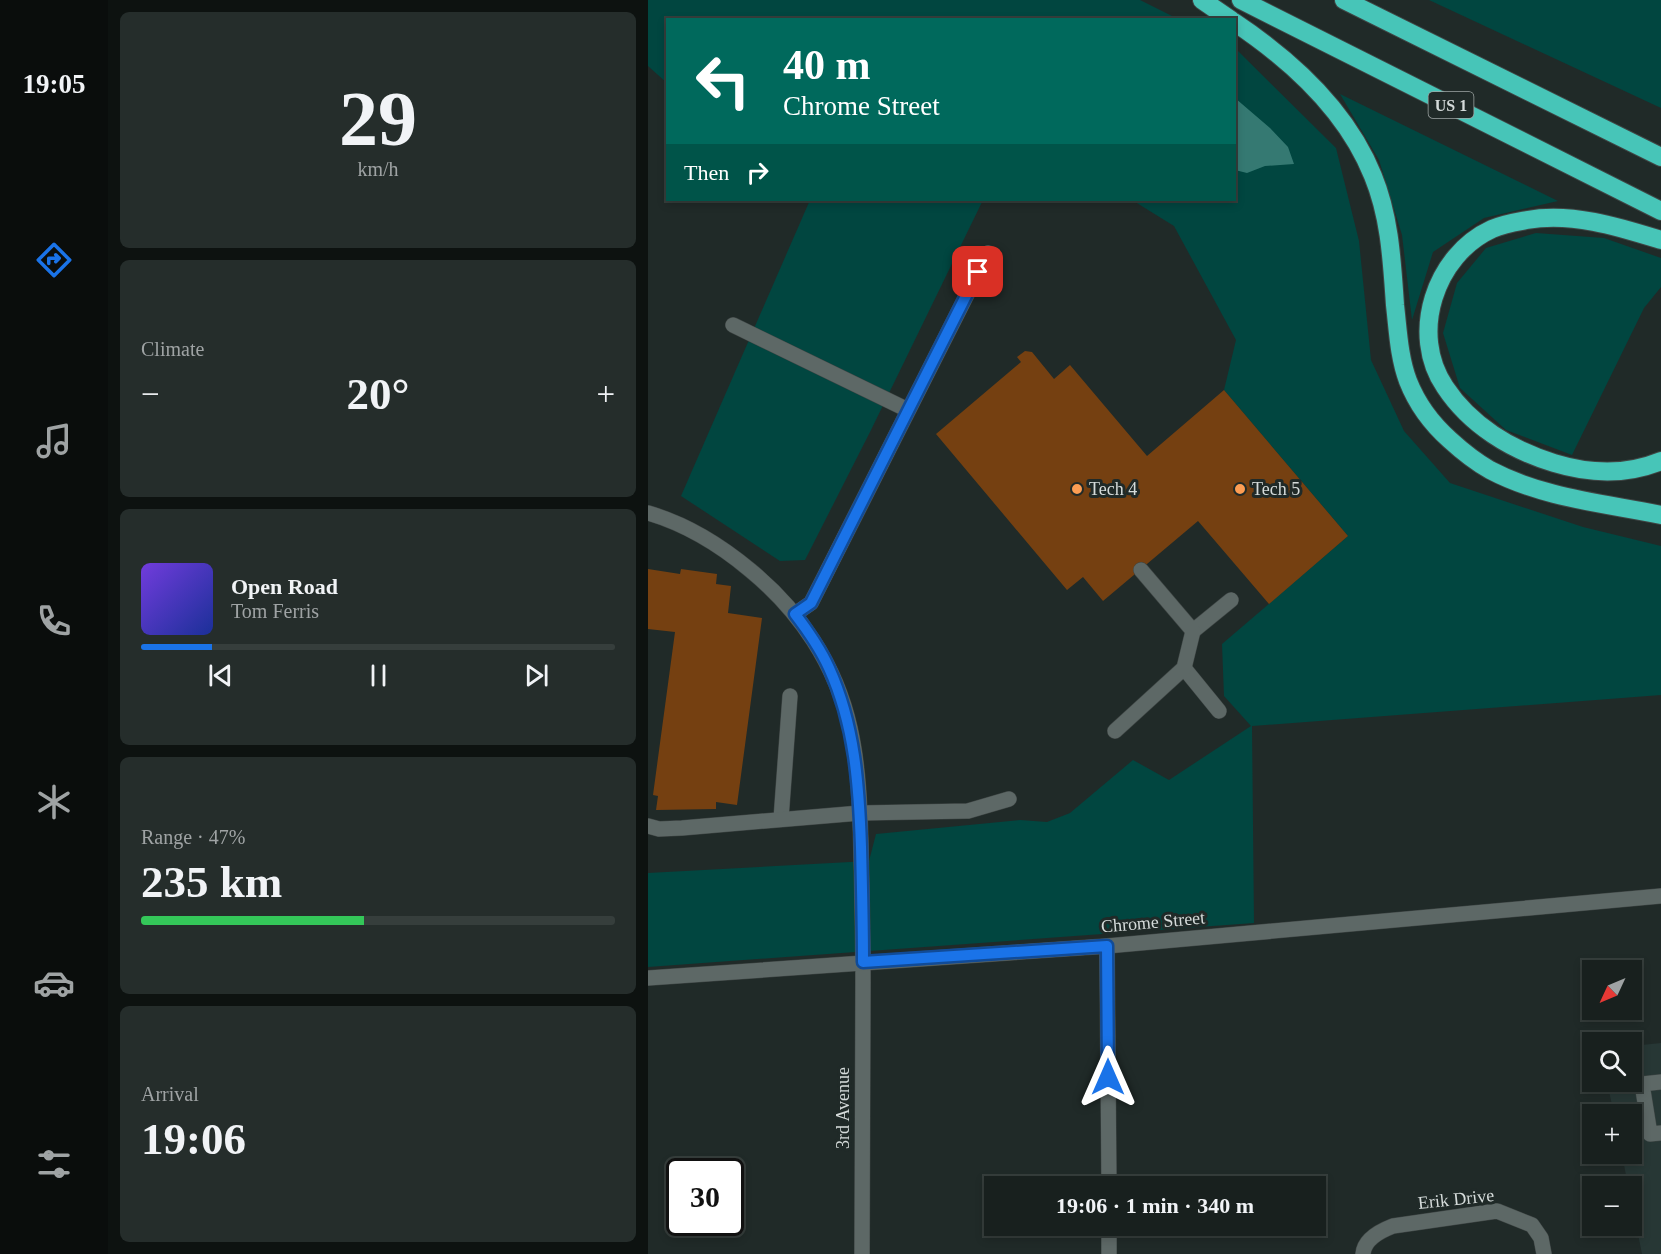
<!DOCTYPE html>
<meta charset="utf-8">
<style>
body{margin:0;font-family:Georgia,serif;background:#252d2b;color:#f1f3f6;height:100vh;display:flex;flex-direction:column;font-size:22px;white-space:nowrap}
*{box-sizing:border-box;margin:0}
p{font-size:20px;color:#9fa3a4}
.icon{flex:none;width:33px;height:33px;fill:none;stroke:currentColor;stroke-width:2;stroke-linecap:round;stroke-linejoin:round}
.map{position:relative;flex:1;overflow:hidden}
.sheet{display:flex;flex-direction:column;gap:12px;padding:12px;background:#0d1210;width:540px}
.sheet>*{flex:none}
.banner{position:absolute;left:18px;top:18px;width:570px;height:183px;border-radius:0px;box-shadow:0 3px 9px #0003,0 0 0 2px #363e3c;background:#00695c;color:#fff;overflow:hidden}
.needle{width:39px;rotate:226deg}
.controls{position:absolute;left:934px;top:960px;display:grid;gap:12px}
.controls a{display:grid;place-items:center;width:60px;height:60px;border-radius:0px;background:#18201e;box-shadow:0 3px 9px #0003,0 0 0 2px #363e3c;font-size:30px}
.speed{position:absolute;left:18px;top:1158px;display:flex;gap:12px;font-size:30px;font-weight:700;text-align:center}
.speed>*{display:grid;place-content:center;width:78px;height:78px;border-radius:50%;background:#18201e;box-shadow:0 3px 9px #0003,0 0 0 2px #363e3c;line-height:1}
.speed .limit{border:3px solid #111;border-radius:9px;background:#fff;color:#111}
.pin{position:absolute;display:grid;place-items:center;width:51px;height:51px;color:#fff;margin:-26px;border-radius:12px;box-shadow:0 3px 9px #0006}
.me{position:absolute;width:66px;margin:-33px;rotate:0deg;stroke-linejoin:round;filter:drop-shadow(0 0 4px #0008)}
.turn{display:flex;align-items:center;gap:21px;height:126px;padding:0 18px;font-size:27px}
.turn .icon{width:78px;height:78px;stroke-width:2.5}
.turn b{display:block;font-size:42px;line-height:51px}
.then{display:flex;align-items:center;height:57px;padding:0 18px;background:#0003;gap:12px;font-size:22px}
.big{font-size:45px;font-weight:700;line-height:1.1}
.sheet .widget{flex:1;display:flex;flex-direction:column;justify-content:center;gap:9px;min-width:0;padding:0 21px;border-radius:9px;background:#252d2b}
.sheet .dial{align-items:center;gap:0}
.dial b{font-size:78px;line-height:1}
.song{display:flex;align-items:center;gap:18px}
.cover{width:72px;height:72px;border-radius:9px;background:linear-gradient(135deg,hsl(260 70% 55%),hsl(230 70% 35%))}
.played{height:6px;border-radius:3px;background:linear-gradient(90deg,#1a73e8 15%,#363e3c 15%)}
.keys{display:flex;justify-content:space-around;direction:ltr}
.heat{display:flex;justify-content:space-between;align-items:center;font-size:33px;direction:ltr}
.charge{height:9px;border-radius:4px;background:linear-gradient(90deg,#34c759 47%,#363e3c 0)}
.trip{position:absolute;left:336px;top:1176px;width:342px;height:60px;border-radius:0px;background:#18201e;box-shadow:0 3px 9px #0003,0 0 0 2px #363e3c;font-weight:700;line-height:60px;text-align:center}
main{display:flex;flex:1;min-height:0}
.tabs{display:flex;flex-direction:column;width:108px;justify-content:space-around;align-items:center;background:#0a0d0c;color:#9fa3a4}
.tabs .icon{width:42px;height:42px}
.tabs .active{color:#1a73e8}
.tabs b{font-size:27px;color:#f1f3f6}
.map>svg:first-child{display:block}
.built{fill:#273735}
.green{fill:#014640}
.water{fill:#357972}
.building{fill:#754011}
.lines{fill:none;stroke-linecap:round;stroke-linejoin:round}
.minor-casing{stroke:#3f4645;stroke-width:16}
.highway-casing{stroke:#3f4645;stroke-width:20}
.minor{stroke:#5d6866;stroke-width:15}
.highway{stroke:#47c5b8;stroke-width:18}
.route-casing{stroke:#114b97;stroke-width:15}
.route{stroke:#1a73e8;stroke-width:10}
.poi-dot{fill:#fc9d53;stroke:#202a28;stroke-width:2}
.labels{text-anchor:middle;dominant-baseline:central;stroke-width:6;stroke-linejoin:round;paint-order:stroke}
.shield{fill:#202a28;stroke:#9fa6a5;stroke-width:1.5}
.shield-label{font-size:16px;font-weight:bold;fill:#d5dbda}
.poi-label{font-size:18px;fill:#d5dbda;stroke:#202a28;text-anchor:start}
.street-label{font-size:18px;fill:#d5dbda;stroke:#202a28}
</style>
<main>
<nav class="tabs">
<b>19:05</b>
<svg class="icon active" aria-label="directions" viewBox="0 0 24 24"><path d="M12 3l9 9-9 9-9-9zM9 14v-3h6M13 9l2 2-2 2"/></svg>
<svg class="icon" aria-label="music" viewBox="0 0 24 24"><path d="M9 18V5l10-2v13"/><circle cx="6" cy="18" r="3"/><circle cx="16" cy="16" r="3"/></svg>
<svg class="icon" aria-label="phone" viewBox="0 0 24 24"><path d="M5 4h4l2 5-3 2q2 4 5 5l2-3 5 2v4C11 20 4 13 5 4z"/></svg>
<svg class="icon" aria-label="climate" viewBox="0 0 24 24"><path d="M12 3v18M4 7l16 10M4 17L20 7"/></svg>
<svg class="icon" aria-label="car" viewBox="0 0 24 24"><path d="M5 17H2v-5l4-1 3-4h7l3 4 3 1v5h-3M9 17h6M6 11h13"/><circle cx="7" cy="17" r="2"/><circle cx="17" cy="17" r="2"/></svg>
<svg class="icon" aria-label="filters" viewBox="0 0 24 24"><path d="M4 7h16M4 17h16"/><circle cx="9" cy="7" r="2"/><circle cx="15" cy="17" r="2"/></svg>
</nav>
<section class="sheet">
<div class="widget dial"><b>29</b><p>km/h</p></div>
<div class="widget"><p>Climate</p>
<div class="heat"><a>−</a><b class="big">20°</b><a>+</a></div>
</div>
<div class="widget">
<div class="song"><i class="cover"></i><div><b>Open Road</b><p>Tom Ferris</p></div></div>
<div class="played"></div>
<div class="keys"><svg class="icon" aria-label="previous" viewBox="0 0 24 24"><path d="M18 5L8 12l10 7zM5 5v14"/></svg><svg class="icon" aria-label="pause" viewBox="0 0 24 24"><path d="M8 5v14M16 5v14"/></svg><svg class="icon" aria-label="next" viewBox="0 0 24 24"><path d="M6 5l10 7-10 7zM19 5v14"/></svg></div>
</div>
<div class="widget"><p>Range · 47%</p><b class="big">235 km</b><div class="charge"></div></div>
<div class="widget"><p>Arrival</p><b class="big">19:06</b></div>
</section>
<div class="map">
<svg width="1013" height="1254" viewBox="0 0 1013 1254">
<rect width="100%" height="100%" fill="#202a28"/>
<path class="built" d="M1013,1043V1254H994L984,1204V1186H980L974,1154H984V1114H966L959,1082H984V1046Z"/>
<g class="green">
<path d="M0,0H492L530,19L20,20L19,83L0,66Z"/>
<path d="M781,0H1013V108Z"/>
<path d="M587,48L688,148L711,241L723,360L756,431L802,483L935,527L1013,546V695L604,726L606,923L0,967V873L221,861L228,834L372,820L399,822L422,813L485,760L521,780L603,726L576,696L574,644L700,536L576,390L588,340L526,226L484,200H586Z"/>
<path d="M692,94L910,201L836,218L785,252L764,320L754,235L731,160Z"/>
<path d="M162,200H335L223,430L157,560L132,561L33,496Z"/>
<path d="M888,233L956,238L1013,258V287L996,308L924,455L858,430L812,388L795,333L809,283L838,248Z"/>
</g>
<path class="water" d="M587,98L622,128L640,147L646,164L617,166L599,173L587,170Z"/>
<g class="building">
<path d="M377,351L384,352L406,379L422,365L499,456L576,390L700,536L621,604L550,521L455,601L435,577L419,590L288,434L373,362L369,357Z"/>
<path d="M0,569L32,574L33,569L69,574L68,584L83,586L80,613L114,618L89,805L68,802V809L8,810L10,796L5,795L27,632L0,629Z"/>
</g>
<g class="lines">
<defs>
<g id="minor">
<path d="M85,325L260,410"/>
<path d="M0,513C38,524 72,545 102,570C152,611 188,665 202,728C211,768 212,810 213,850C214,894 215,938 215,982C214,1072 214,1163 214,1254"/>
<path d="M147,614L163,603L340,253"/>
<path d="M545,631L583,600"/>
<path d="M536,668L571,711"/>
<path d="M467,731L536,668L545,631L493,570"/>
<path d="M133,819L142,696"/>
<path d="M0,826L11,829L34,828L212,813L320,811L361,799"/>
<path d="M459,946L461,1186"/>
<path d="M0,978L459,946L1013,896"/>
<path d="M1013,1082L994,1084L1002,1134L1013,1133"/>
<path d="M461,1226V1254"/>
<path d="M715,1254C716,1239 732,1231 745,1226L849,1211L884,1225L893,1238L896,1254"/>
</g>
<g id="highway">
<path d="M554,0L583,20"/>
<path d="M593,0L1013,211"/>
<path d="M696,0L1013,157"/>
<path d="M586,22C643,60 699,111 725,176C742,217 744,262 747,305C750,331 751,357 760,381C769,404 784,424 802,440C814,451 828,462 842,470C895,498 955,503 1013,515"/>
<path d="M1013,240C971,227 924,212 879,220C868,222 855,224 844,229C787,255 761,334 797,387C822,425 863,450 906,463C942,474 979,475 1013,461"/>
</g>
</defs>
<use href="#minor" class="minor-casing"/>
<use href="#highway" class="highway-casing"/>
<use href="#minor" class="minor"/>
<use href="#highway" class="highway"/>
</g>
<g class="lines">
<defs>
<path id="route" d="M330,272L163,603L147,614C160,631 172,648 181,668C207,725 211,786 213,847C214,886 215,924 215,962L459,946L460,1077"/>
</defs>
<use href="#route" class="route-casing"/>
<use href="#route" class="route"/>
</g>
<g class="poi-dot">
<circle cx="429" cy="489" r="6"/>
<circle cx="592" cy="489" r="6"/>
</g>
<g class="labels">
<rect class="shield" x="780.5" y="92" width="45" height="26" rx="4.5"/>
<g class="shield-label">
<text x="803" y="105">US 1</text>
</g>
<g class="poi-label">
<text x="441" y="489">Tech 4</text>
<text x="604" y="489">Tech 5</text>
</g>
<g class="street-label">
<text transform="translate(505 922) rotate(-5)">Chrome Street</text>
<text transform="translate(195 1108) rotate(-90)">3rd Avenue</text>
<text transform="translate(808 1199) rotate(-6)">Erik Drive</text>
</g>
</g>
</svg>
<div class="controls">
<a><svg class="needle" viewBox="-14 -14 28 28"><path d="M0-13l5 13h-10z" fill="#e53935"/><path d="M0 13l5-13h-10z" fill="#9fa3a4"/></svg></a>
<a><svg class="icon" aria-label="search" viewBox="0 0 24 24"><circle cx="10" cy="10" r="6"/><path d="M15 15l6 6"/></svg></a>
<a>+</a>
<a>−</a>
</div>
<div class="speed"><div class="limit">30</div></div>
<div class="pin" style="left:330px;top:272px;background:#d93025"><svg class="icon" aria-label="arrive" viewBox="0 0 24 24"><path d="M6 21V4h12l-3 4 3 4H6"/></svg></div>
<svg class="me" style="left:460px;top:1077px" viewBox="-20 -20 40 40"><path d="M0-17L14 15 0 8-14 15z" fill="#1a73e8" stroke="#fff" stroke-width="4"/></svg>
<div class="trip">19:06 · 1 min · 340 m</div>
<div class="banner">
<div class="turn"><svg class="icon" aria-label="left" viewBox="0 0 24 24"><path d="M17 20v-9H6M10 6l-5 5 5 5"/></svg><div><b>40 m</b>Chrome Street</div></div>
<div class="then">Then<svg class="icon" aria-label="right" viewBox="0 0 24 24"><path d="M7 20v-9h11M14 6l5 5-5 5"/></svg></div>
</div>
</div>
</main>
